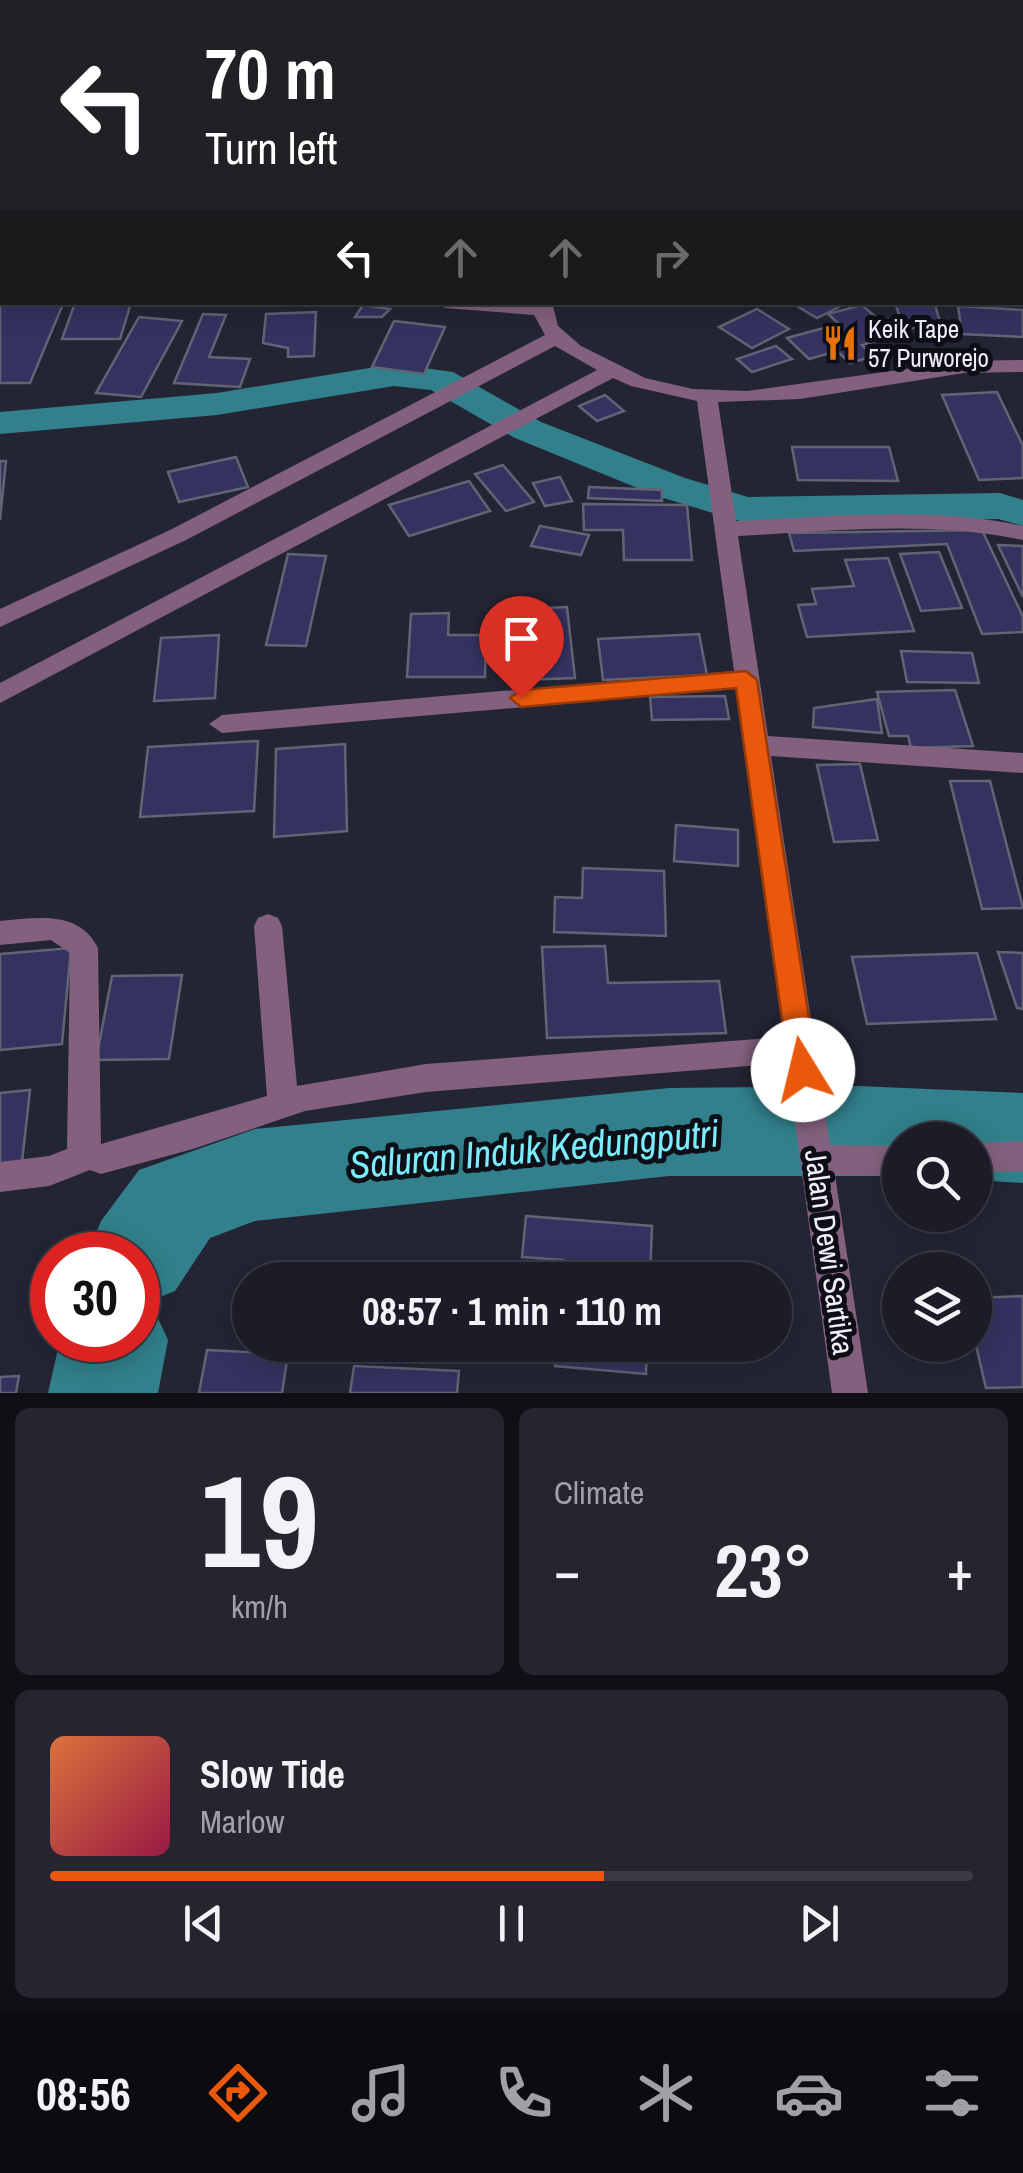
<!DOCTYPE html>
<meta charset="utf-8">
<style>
body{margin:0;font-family:"Archivo Narrow",sans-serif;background:#24252f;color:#f1f3f6;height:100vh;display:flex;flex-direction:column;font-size:38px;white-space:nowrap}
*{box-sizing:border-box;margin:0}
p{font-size:32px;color:#a0a1a7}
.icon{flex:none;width:55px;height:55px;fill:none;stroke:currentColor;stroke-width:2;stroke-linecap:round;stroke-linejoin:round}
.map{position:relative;height:1393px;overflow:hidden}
.panel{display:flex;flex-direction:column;gap:15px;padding:15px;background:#0f0f15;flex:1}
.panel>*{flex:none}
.top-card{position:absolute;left:0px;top:0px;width:1025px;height:305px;box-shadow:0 5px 25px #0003,0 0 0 2px #393a44;background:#202124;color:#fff;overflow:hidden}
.buttons{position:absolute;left:882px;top:1122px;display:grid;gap:20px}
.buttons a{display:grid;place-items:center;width:110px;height:110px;border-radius:50%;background:#1b1c27;box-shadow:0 5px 25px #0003,0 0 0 2px #393a44;font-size:50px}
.speed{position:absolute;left:30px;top:1232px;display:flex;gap:20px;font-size:50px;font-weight:700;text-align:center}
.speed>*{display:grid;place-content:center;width:130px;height:130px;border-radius:50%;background:#1b1c27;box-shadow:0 5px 25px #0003,0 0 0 2px #393a44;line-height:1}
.speed .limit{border:15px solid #d22;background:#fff;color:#111}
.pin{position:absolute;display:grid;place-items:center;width:85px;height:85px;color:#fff;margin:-102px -42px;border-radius:50% 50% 50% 0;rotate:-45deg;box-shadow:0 0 10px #0007}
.pin .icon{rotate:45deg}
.me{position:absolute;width:110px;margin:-55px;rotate:351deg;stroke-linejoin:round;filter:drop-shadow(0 0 8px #0008)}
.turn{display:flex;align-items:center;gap:35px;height:210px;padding:0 40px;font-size:45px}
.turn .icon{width:130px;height:130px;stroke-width:2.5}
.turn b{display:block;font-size:70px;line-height:85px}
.lanes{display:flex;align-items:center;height:95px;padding:0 40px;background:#0003;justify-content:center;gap:50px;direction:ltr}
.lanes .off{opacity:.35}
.big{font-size:75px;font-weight:800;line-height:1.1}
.panel .widget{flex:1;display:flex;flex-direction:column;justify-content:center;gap:15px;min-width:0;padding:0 35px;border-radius:15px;background:#24252f}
.panel .dial{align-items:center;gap:0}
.dial b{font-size:130px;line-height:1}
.song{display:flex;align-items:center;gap:30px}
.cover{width:120px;height:120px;border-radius:15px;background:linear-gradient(135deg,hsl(20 70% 55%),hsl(340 70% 35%))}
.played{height:10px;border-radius:5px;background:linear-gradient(90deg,#ea580c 60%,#393a44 60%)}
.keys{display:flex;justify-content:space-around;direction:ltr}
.heat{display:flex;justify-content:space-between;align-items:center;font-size:55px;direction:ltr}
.panel .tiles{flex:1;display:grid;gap:15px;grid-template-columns:1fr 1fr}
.widget:last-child{grid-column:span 2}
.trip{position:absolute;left:232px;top:1262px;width:560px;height:100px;border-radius:50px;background:#1b1c27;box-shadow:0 5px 25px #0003,0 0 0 2px #393a44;font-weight:800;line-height:100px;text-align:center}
.tabs{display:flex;height:160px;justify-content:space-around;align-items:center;background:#0b0b10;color:#a0a1a7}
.tabs .icon{width:70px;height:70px}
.tabs .current{color:#ea580c}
.tabs b{font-size:45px;color:#f1f3f6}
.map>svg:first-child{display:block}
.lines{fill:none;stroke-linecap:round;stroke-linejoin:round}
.canal{fill:#31808b;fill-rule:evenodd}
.river{fill:#31808b;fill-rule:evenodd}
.building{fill:#343360;stroke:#626375;stroke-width:2.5}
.minor{fill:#83617e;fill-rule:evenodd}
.route{fill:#ea580c;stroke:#983908;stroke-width:2.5}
.labels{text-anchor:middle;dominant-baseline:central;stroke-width:10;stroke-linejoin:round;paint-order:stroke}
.far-poi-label{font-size:25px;fill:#eeeffa;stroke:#0e0f16;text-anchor:start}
.street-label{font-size:30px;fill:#eeeffa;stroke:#0e0f16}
.near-water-label{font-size:38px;font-style:italic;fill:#7aeeff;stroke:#0e0f16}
</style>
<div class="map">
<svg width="1023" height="1393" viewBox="0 0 1023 1393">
<rect width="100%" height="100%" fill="#242534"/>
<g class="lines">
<path class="canal" d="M394,364L453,372L541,422L685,478L748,497L1000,493L1023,500V526L998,519L746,523L657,496L515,438L431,390L394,386L217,415L0,434V412L217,393Z"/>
<path class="river" d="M857,1086L1023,1093V1183L975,1180V1140H900V1176H669L255,1221L210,1238L175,1291L150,1301L168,1340L158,1393H48L60,1340H138V1255H87L101,1221L139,1170L255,1129L669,1088Z"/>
</g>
<g class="building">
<path d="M790,302H849L817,318Z"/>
<path d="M895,302H934L942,328H903Z"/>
<path d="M0,303L63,304L30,383H0Z"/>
<path d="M75,303H131L120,339H62Z"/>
<path d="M363,305L390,309L382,317H355Z"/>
<path d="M862,305L896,335L862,345L874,356L850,363L837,351L809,359L787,338L839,324L828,314Z"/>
<path d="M958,306L1023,310V337L962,334Z"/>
<path d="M757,309L789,329L752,348L719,327Z"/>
<path d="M316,312L314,356L288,357V348L263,343L266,314Z"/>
<path d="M203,314L226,315L209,357L250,359L240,387L174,383Z"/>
<path d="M139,317L182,321L141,397L96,393Z"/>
<path d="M394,321L445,327L424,374L372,367Z"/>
<path d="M776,346L792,359L752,372L737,359Z"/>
<path d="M997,392L1023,446V478L979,480L942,395Z"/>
<path d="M605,395L624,411L597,421L579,406Z"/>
<path d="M792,447H889L898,481L798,480Z"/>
<path d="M236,457L248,487L179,502L168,472Z"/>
<path d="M0,461H6L0,520Z"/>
<path d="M503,465L534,502L506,511L475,474Z"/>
<path d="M560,477L572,501L545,506L533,483Z"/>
<path d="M469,481L490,511L409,536L389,505Z"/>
<path d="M589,487L662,490V501L588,498Z"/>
<path d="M583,504L687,505L692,560H624L623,530H584Z"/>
<path d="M540,526L589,535L581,555L531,546Z"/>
<path d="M982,530L1023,617V632L982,634L947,544L794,551L789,533Z"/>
<path d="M998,545L1023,546V597Z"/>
<path d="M939,552L962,608L921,611L900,554Z"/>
<path d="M288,554L326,556L306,646L266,645Z"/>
<path d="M888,558L914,631L807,637L798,605L816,604L812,589L854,586L845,560Z"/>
<path d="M567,607L575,678L520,680L515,630L503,631L501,610Z"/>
<path d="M449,613L448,635H486L485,677H407L411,614Z"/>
<path d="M699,634L707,675L603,680L598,639Z"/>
<path d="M219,635L215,698L154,701L161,638Z"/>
<path d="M901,651L972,653L979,683L907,682Z"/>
<path d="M955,690L973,746L911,748L908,736H889L877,692Z"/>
<path d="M725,696L729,719L652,720L650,697Z"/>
<path d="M877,699L882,733L813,727L814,708Z"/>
<path d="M258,741L254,811L140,817L148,747Z"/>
<path d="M345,744L347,831L274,837L276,749Z"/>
<path d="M860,764L878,840L834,842L817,765Z"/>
<path d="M950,781H990L1023,908L982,909Z"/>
<path d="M676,825L738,830V866L674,861Z"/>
<path d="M583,868L664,871L666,936L554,932L555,897L582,898Z"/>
<path d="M605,946L608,983L719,981L726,1033L547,1038L542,947Z"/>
<path d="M71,948L62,1044L0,1050V954Z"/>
<path d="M998,952L1023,953V1009L1017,1008Z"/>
<path d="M977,953L996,1019L867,1024L852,957Z"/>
<path d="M182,975L169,1059L96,1060L112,976Z"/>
<path d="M30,1090L22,1162L0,1164V1093Z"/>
<path d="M526,1216L652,1226L650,1280H561L563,1260L522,1257Z"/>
<path d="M1023,1296V1387L986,1388L975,1341V1298Z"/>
<path d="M556,1345H647L646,1374L555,1366Z"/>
<path d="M207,1350L288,1354L282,1393H199Z"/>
<path d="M354,1366L459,1371L457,1393H350Z"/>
<path d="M19,1376L16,1393H0V1377Z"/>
</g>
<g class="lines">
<g class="minor">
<rect x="263" y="0" width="14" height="2"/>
<path d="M630,0H644L645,2H631Z"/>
<path d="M818,0H834L835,2H819Z"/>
<path d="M977,0H994L995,2H978Z"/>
<path d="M1023,9V18H1022V9Z"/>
<path d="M0,52L2,53V62H0Z"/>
<path d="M0,258L2,259V270H0Z"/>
<path d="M436,302H552L558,326L581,346L645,378L693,389L747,391L964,361L1023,360V372L964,373L800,399L718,402L736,521C832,517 928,506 1023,526V540C929,520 833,531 738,536L768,736L1023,753V773L771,756L830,1145L900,1146V1176L835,1175L868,1393H832L787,1063L426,1092L305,1111L193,1149L101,1174L90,1170L49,1186L0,1192V1162L49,1156L67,1149L70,953L51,940L0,945V921C35,918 79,909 98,948L101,1144L267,1096L254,926L258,918L268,914L278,918L282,926L297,1086L426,1064L784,1037L736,689L222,733L209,724L222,715L734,671L697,401L631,386L613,378L0,703V683L597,370L555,346L186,540L0,627V609L170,530L545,335L534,315L445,308Z"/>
<path d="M1023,1141V1171L975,1173V1143Z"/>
</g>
</g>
<path class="route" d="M746,671L757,680L817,1070L813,1078L803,1082L793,1078L789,1070L736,688L521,707L510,698L521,690Z"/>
<defs>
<symbol id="restaurant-bare" viewBox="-9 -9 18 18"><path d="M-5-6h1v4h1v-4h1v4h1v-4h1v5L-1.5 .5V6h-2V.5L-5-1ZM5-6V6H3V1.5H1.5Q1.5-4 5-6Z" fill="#e8710a" stroke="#0e0f16" stroke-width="2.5" paint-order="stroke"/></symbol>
</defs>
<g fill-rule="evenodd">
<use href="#restaurant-bare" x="815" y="318" width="50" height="50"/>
</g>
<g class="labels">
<g class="far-poi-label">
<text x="868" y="329">Keik Tape<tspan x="868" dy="29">57 Purworejo</tspan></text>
</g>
<g class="street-label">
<text transform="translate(830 1252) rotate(82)">Jalan Dewi Sartika</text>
</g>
<g class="near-water-label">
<text transform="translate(534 1149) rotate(-5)">Saluran Induk Kedungputri</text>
</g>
</g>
</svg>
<div class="buttons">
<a><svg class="icon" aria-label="search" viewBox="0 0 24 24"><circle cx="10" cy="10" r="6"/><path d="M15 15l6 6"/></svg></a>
<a><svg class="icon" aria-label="layers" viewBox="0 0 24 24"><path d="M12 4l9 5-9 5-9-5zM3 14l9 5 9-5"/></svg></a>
</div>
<div class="speed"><div class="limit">30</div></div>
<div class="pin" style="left:521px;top:698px;background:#d93025"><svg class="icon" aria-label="arrive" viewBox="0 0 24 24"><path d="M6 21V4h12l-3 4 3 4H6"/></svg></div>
<svg class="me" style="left:803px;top:1070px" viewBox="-20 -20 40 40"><circle r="19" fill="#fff"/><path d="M0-13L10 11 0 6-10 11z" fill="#ea580c"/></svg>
<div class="trip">08:57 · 1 min · 110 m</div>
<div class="top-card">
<div class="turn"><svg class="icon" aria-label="left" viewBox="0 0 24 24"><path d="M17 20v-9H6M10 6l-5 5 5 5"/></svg><div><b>70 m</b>Turn left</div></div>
<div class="lanes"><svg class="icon" aria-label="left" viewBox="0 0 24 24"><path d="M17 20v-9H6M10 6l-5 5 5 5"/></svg><svg class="icon off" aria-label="ahead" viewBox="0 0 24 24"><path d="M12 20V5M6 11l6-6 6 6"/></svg><svg class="icon off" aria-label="ahead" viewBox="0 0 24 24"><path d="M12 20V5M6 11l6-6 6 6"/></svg><svg class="icon off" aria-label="right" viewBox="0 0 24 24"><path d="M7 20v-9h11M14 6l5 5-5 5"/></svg></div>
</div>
</div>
<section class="panel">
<div class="tiles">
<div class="widget dial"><b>19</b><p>km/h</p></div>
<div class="widget"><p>Climate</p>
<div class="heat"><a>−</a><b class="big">23°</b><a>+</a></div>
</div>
<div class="widget">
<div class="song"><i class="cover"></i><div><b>Slow Tide</b><p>Marlow</p></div></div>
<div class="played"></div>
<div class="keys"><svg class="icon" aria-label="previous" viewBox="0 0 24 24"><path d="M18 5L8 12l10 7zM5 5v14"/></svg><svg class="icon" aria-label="pause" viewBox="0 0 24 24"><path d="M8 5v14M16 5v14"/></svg><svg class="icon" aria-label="next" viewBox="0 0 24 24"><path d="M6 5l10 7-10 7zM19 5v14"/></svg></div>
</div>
</div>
</section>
<nav class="tabs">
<b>08:56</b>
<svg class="icon current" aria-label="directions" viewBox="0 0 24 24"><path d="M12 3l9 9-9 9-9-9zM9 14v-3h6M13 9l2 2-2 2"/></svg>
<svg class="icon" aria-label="music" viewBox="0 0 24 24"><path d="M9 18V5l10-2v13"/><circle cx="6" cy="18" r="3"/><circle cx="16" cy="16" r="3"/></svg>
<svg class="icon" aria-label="phone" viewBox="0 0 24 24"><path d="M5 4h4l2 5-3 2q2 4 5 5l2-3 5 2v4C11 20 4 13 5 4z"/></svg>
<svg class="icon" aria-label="climate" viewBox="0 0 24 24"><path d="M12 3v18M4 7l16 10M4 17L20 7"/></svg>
<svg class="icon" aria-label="car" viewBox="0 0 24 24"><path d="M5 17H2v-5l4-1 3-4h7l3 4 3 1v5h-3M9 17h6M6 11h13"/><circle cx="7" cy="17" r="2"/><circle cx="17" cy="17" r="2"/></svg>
<svg class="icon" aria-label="filters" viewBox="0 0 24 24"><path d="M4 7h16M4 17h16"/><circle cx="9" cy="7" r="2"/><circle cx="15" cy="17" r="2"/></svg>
</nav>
